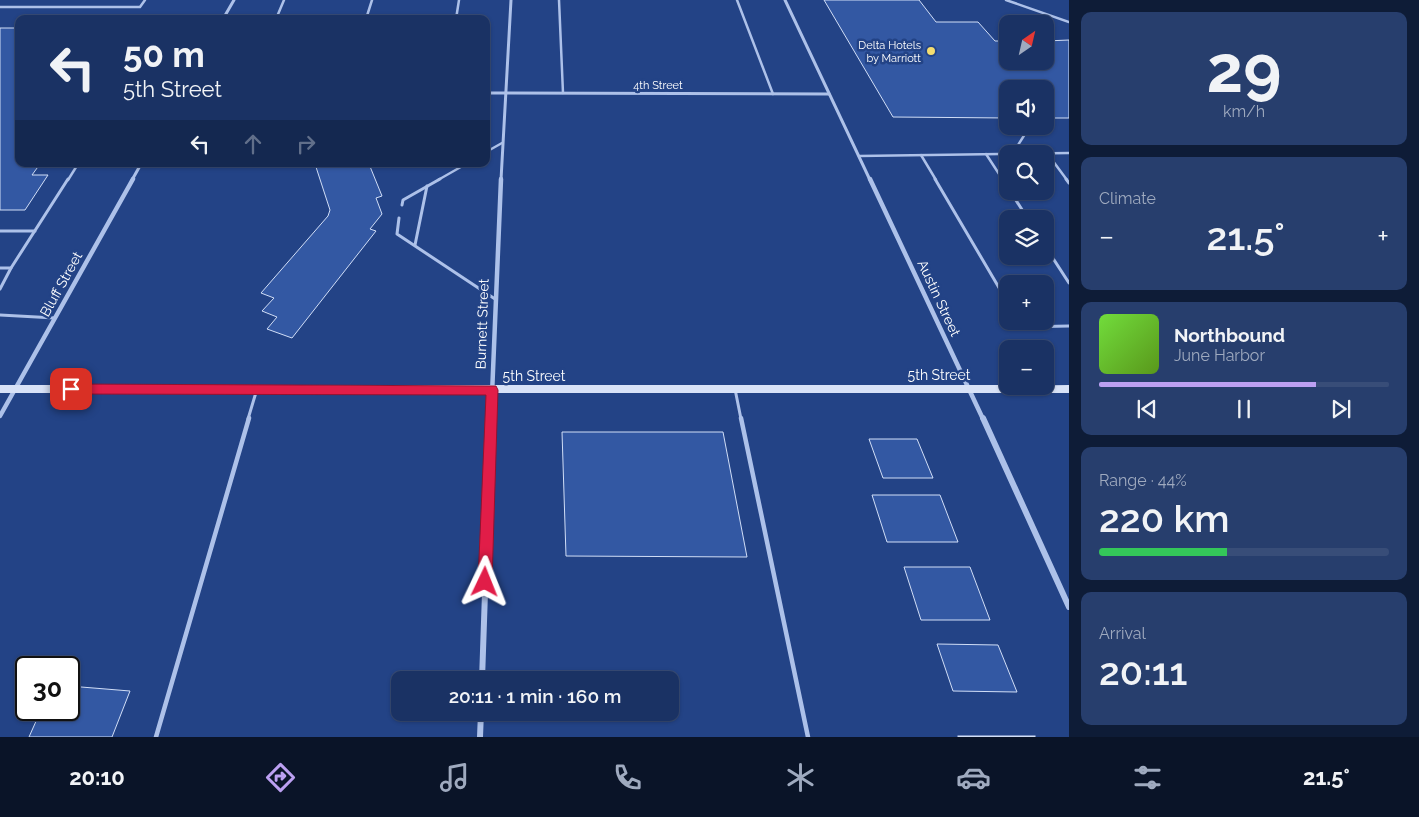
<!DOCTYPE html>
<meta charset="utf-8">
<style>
body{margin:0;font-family:Raleway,sans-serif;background:#273e6d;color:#f1f3f6;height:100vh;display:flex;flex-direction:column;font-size:19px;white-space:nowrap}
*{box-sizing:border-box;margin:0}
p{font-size:16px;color:#9faabf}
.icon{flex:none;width:28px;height:28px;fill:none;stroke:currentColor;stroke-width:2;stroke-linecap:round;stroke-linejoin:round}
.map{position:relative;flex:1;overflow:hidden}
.drawer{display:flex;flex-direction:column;gap:12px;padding:12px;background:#0e1c37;width:350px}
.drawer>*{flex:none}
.banner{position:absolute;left:15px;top:15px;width:475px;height:152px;border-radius:10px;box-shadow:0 1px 4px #0004,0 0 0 1px #384d78;background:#1a3264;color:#f1f3f6;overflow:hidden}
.needle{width:32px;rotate:34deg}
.buttons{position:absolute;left:999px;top:15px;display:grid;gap:10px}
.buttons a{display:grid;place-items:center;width:55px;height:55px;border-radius:10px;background:#1a3264;box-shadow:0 1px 4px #0004,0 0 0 1px #384d78;font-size:25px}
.speed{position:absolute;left:15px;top:656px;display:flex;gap:10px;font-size:25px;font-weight:700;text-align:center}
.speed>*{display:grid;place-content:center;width:65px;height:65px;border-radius:50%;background:#1a3264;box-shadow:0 1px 4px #0004,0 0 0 1px #384d78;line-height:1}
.speed .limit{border:2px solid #111;border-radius:8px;background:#fff;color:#111}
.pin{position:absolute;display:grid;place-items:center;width:42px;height:42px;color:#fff;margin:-21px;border-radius:10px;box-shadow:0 2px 8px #0006}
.me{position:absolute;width:55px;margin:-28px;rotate:2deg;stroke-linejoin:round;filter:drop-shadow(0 0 4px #0008)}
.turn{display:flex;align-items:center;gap:18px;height:105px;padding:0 25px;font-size:22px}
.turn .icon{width:65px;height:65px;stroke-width:2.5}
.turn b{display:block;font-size:35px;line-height:42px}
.lanes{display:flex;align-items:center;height:48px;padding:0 25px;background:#0003;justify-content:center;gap:25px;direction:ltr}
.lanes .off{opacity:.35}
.big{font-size:38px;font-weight:600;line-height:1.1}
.drawer .widget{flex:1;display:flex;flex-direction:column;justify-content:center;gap:8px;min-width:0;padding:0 18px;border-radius:10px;background:#273e6d}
.drawer .dial{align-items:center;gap:0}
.dial b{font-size:65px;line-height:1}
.song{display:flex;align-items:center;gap:15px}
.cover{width:60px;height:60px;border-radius:8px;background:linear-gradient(135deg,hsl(100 70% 55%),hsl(90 70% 35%))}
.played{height:5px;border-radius:2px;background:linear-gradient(90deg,#bca0f2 75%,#384d78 75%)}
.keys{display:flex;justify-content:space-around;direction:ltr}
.heat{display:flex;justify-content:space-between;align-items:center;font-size:28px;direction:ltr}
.charge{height:8px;border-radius:4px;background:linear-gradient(90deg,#34c759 44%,#384d78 0)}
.trip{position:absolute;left:391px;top:671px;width:288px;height:50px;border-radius:10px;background:#1a3264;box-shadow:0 1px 4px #0004,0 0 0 1px #384d78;font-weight:600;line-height:50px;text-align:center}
.menu{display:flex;height:80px;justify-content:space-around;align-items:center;background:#0a1428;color:#9faabf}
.menu .icon{width:35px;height:35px}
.menu .active{color:#bca0f2}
.menu b{font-size:22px;color:#f1f3f6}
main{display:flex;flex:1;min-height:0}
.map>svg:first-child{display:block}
.building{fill:#3358a3;stroke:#d1def7}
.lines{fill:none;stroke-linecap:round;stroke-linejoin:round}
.service-far2{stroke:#adc1e9;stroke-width:2.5}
.service-far1{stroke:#adc1e9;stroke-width:3}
.service{stroke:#adc1e9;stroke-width:4.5}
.minor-far2{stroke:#adc1e9;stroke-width:3}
.minor-far1{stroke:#adc1e9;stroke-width:4.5}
.minor{stroke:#adc1e9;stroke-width:6}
.secondary{fill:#d8e2f7;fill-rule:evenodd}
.route{fill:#e11d48;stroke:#92132f}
.poi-dot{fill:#f4dd70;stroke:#234386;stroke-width:2}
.labels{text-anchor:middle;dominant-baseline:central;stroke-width:5;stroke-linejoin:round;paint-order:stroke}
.far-poi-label{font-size:11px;fill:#fff;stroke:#234386;text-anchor:end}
.far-street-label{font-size:11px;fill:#fff;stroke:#234386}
.street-label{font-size:14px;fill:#fff;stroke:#234386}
</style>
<main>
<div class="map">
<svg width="1069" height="737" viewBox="0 0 1069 737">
<rect width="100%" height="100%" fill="#234386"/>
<g class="building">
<path d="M824,0H919L936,22H978L995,41H1008V61H1045V41L1069,40V118H1045V89H1008V118L893,117Z"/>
<path d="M0,28H19V164H40L32,175H48L25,210H0Z"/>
<path d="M315,164H369L382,196L376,198L382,214L370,229L376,231L292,338L267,329L277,317L262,311L274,298L261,293L328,216L330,210Z"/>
<path d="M562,432H723L747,557L566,556Z"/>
<path d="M869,439H917L933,478H883Z"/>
<path d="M872,495H940L958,542H887Z"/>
<path d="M904,567H970L990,620H921Z"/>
<path d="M937,644L998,645L1017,692L953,691Z"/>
<path d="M69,686L130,691L112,737H29L41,710H69Z"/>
<rect x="958" y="736" width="77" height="1"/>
</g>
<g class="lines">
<g class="service-far2">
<path d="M559,0L563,93"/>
<path d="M737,0L773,94"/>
<path d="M1006,0L1069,22"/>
<path d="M0,7H140L145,0"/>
<path d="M276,19L284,0"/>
<path d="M366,19L372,0"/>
<path d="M456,19L459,0"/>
<path d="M486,152L502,143"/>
<path d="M1013,153L1025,134"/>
<path d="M1047,153L1067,180"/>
<path d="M986,154L1003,180"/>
<path d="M921,155L936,180"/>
<path d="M859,156L1069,153"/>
<path d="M68,180L78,164"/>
<path d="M438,180L466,164"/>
</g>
<g class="service-far1">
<path d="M935,179L1008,303"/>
<path d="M1002,179L1008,188"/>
<path d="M1066,179L1069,183"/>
<path d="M1010,191L1028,219"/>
<path d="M402,205L403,200L440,179"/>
<path d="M399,218L397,234L495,299"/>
<path d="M0,231H35"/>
<path d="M415,245L427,186"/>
<path d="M1045,246L1069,283"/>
<path d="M0,268H11L68,179"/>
<path d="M0,289L11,268"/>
<path d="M0,315L55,318"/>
<path d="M1018,321L1021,327L1069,326"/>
<path d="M735,389L741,419"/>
<path d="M248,419L257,389"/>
</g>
<g class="service">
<path d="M741,418L808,737"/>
<path d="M156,737L249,418"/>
</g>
<g class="minor-far2">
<path d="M785,0L870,180"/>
<path d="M223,19L234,0"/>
<path d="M486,93L829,94"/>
<path d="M132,180L141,164"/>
<path d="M501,180L511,0"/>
</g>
<g class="minor-far1">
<path d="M870,179L983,419"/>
<path d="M0,416L133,179"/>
<path d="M491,419L501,179"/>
</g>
<g class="minor">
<path d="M983,418L1069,607"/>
<path d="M482,680L491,418"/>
<path d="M480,737L481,712"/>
</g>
<path class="secondary" d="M0,385H1008V386L1069,385V393H0Z"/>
</g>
<path class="route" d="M71,384L496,386L498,390L492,582L490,586L485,589L480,586L478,582L486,395L71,394L65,389Z"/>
<circle class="poi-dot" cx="931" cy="51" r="5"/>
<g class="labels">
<g class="far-poi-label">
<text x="921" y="45">Delta Hotels<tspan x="921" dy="13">by Marriott</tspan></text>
</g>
<g class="far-street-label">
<text x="658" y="85">4th Street</text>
</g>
<g class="street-label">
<text transform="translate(61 284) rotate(-61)">Bluff Street</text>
<text transform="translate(939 298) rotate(65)">Austin Street</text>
<text transform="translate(482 324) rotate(-88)">Burnett Street</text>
<text x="939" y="375">5th Street</text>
<text x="534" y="376">5th Street</text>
</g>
</g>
</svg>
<div class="buttons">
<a><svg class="needle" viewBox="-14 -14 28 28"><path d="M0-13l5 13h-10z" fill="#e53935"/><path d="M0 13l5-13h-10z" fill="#9faabf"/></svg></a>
<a><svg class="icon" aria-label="sound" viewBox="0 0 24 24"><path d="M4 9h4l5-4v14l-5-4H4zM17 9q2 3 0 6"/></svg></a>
<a><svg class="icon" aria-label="search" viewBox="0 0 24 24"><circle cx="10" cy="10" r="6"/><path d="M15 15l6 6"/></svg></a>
<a><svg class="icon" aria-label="layers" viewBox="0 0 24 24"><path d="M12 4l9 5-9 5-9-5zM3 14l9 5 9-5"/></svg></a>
<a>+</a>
<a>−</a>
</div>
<div class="speed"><div class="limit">30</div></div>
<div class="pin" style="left:71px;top:389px;background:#d93025"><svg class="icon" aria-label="arrive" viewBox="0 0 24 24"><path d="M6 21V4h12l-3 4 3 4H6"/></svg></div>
<svg class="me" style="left:485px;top:582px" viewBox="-20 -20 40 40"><path d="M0-17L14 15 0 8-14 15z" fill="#e11d48" stroke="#fff" stroke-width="4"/></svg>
<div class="trip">20:11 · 1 min · 160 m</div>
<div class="banner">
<div class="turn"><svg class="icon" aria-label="left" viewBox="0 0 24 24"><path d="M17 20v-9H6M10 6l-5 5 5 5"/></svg><div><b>50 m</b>5th Street</div></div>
<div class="lanes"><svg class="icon" aria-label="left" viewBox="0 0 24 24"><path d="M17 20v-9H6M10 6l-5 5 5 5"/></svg><svg class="icon off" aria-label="ahead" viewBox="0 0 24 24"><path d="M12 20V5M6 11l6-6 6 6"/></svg><svg class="icon off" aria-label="right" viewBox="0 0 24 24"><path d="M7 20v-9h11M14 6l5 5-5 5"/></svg></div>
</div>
</div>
<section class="drawer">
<div class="widget dial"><b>29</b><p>km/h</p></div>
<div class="widget"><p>Climate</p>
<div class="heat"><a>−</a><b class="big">21.5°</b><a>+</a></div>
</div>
<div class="widget">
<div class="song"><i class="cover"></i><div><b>Northbound</b><p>June Harbor</p></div></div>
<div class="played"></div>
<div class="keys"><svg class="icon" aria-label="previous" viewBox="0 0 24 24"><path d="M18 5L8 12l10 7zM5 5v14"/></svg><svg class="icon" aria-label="pause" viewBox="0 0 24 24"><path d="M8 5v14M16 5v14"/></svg><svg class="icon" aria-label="next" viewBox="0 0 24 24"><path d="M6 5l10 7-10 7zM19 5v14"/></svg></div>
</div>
<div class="widget"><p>Range · 44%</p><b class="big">220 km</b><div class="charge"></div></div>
<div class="widget"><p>Arrival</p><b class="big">20:11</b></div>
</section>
</main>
<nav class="menu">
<b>20:10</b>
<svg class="icon active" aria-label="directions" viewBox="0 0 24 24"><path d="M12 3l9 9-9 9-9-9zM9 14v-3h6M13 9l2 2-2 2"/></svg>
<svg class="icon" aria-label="music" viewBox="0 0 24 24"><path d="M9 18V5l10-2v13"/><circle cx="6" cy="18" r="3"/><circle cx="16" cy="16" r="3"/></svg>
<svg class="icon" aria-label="phone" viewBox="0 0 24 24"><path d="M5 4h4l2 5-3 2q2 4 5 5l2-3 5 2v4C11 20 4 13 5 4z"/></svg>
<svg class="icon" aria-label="climate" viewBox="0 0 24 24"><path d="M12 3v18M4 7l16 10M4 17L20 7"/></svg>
<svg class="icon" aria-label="car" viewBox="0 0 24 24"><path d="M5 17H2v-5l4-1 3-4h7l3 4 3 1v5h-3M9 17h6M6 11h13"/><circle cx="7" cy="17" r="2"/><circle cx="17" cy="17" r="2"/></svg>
<svg class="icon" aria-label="filters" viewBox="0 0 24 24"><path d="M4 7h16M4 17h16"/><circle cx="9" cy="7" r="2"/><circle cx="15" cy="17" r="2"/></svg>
<b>21.5°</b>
</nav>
